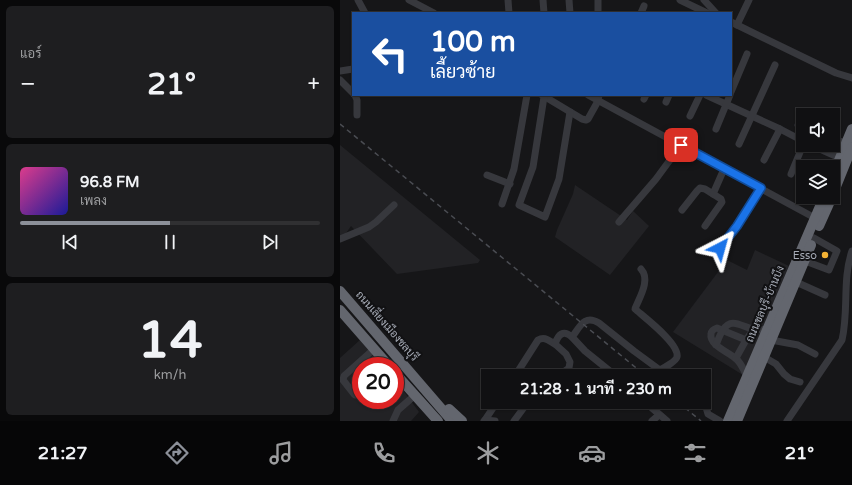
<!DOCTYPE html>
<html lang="th">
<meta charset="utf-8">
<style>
body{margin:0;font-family:"Varela Round",Sarabun,sans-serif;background:#1e1e20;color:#f1f3f6;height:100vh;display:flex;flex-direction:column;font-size:15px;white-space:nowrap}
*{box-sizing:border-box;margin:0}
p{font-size:13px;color:#9c9d9f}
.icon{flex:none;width:22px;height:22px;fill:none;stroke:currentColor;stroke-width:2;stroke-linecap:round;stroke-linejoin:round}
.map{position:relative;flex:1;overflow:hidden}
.sheet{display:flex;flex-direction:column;gap:6px;padding:6px;background:#09090a;width:340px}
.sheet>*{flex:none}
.banner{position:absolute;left:12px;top:12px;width:380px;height:84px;border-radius:0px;box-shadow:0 1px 3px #0004,0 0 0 1px #303032;background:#1a4fa0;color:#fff;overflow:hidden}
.buttons{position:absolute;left:456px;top:108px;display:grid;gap:8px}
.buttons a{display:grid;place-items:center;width:44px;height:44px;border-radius:0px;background:#101012;box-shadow:0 1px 3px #0004,0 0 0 1px #303032;font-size:20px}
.speed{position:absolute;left:12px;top:357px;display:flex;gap:8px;font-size:20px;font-weight:700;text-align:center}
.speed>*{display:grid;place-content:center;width:52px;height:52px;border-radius:50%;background:#101012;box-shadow:0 1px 3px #0004,0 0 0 1px #303032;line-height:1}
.speed .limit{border:6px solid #d22;background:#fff;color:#111}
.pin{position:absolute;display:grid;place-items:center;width:34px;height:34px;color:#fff;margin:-17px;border-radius:8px;box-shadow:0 2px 6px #0006}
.me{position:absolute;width:44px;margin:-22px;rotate:39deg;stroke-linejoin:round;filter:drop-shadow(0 0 3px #0008)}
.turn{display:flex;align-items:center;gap:14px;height:84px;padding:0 12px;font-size:18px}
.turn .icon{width:52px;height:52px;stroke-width:2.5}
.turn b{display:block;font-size:28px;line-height:34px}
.big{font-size:30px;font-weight:700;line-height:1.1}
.sheet .tile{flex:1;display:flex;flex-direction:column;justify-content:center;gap:6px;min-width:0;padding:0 14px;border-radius:6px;background:#1e1e20}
.sheet .dial{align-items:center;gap:0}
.dial b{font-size:52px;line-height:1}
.song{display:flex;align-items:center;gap:12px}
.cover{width:48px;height:48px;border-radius:6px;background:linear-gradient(135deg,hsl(330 70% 55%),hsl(240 70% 35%))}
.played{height:4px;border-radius:2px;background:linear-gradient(90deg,#8c9099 50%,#303032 50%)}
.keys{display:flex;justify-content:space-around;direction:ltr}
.heat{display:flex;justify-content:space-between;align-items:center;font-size:22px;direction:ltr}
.trip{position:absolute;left:141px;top:369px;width:230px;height:40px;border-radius:0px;background:#101012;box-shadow:0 1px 3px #0004,0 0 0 1px #303032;font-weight:700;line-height:40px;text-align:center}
.tab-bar{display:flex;height:64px;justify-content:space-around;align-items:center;background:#060607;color:#9c9d9f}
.tab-bar .icon{width:28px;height:28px}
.tab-bar .active{color:#8c9099}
.tab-bar b{font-size:18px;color:#f1f3f6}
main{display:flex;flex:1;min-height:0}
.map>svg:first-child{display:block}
.built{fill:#222225}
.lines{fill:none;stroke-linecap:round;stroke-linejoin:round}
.minor{stroke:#37383d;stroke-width:7}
.highway{stroke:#63666e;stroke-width:10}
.rail{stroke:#4a4c52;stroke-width:1.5;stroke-dasharray:5 4;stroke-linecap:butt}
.route-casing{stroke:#114b97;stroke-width:10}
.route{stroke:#1a73e8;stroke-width:7}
.poi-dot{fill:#f2b134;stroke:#111113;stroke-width:1.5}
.labels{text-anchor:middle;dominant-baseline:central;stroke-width:4;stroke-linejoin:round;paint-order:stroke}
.poi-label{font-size:11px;fill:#a8adb8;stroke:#111113;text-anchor:end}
.street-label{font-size:11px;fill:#a8adb8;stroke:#111113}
</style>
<main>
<section class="sheet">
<div class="tile"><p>แอร์</p>
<div class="heat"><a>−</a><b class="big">21°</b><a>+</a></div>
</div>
<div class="tile">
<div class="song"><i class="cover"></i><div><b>96.8 FM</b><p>เพลง</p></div></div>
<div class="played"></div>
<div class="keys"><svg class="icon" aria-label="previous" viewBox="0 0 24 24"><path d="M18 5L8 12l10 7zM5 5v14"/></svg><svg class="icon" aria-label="pause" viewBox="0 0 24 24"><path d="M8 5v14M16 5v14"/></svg><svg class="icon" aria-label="next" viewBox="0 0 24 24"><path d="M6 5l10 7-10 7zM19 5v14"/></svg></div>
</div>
<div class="tile dial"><b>14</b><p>km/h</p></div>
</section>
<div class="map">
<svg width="512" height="421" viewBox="0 0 512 421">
<rect width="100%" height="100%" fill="#161618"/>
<g class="built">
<path d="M0,145L140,260L138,263L57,274L11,226L0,242Z"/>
<path d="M235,185L287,220L293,211L309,226L270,275L215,237L217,230L233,194Z"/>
<path d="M415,250L449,266L403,375L333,332L387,260L407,270Z"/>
<path d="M20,340L43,366H21V400H55V380L62,389L79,412L71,421H0V358Z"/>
</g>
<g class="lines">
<g class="minor">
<path d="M18,0L25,13"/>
<path d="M69,0L94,13"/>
<path d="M168,0L169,13"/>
<path d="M203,0L204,13"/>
<path d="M229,0L230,13"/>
<path d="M258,0V13"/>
<path d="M340,0L367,13"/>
<path d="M364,0L376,13"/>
<path d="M301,13L304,6"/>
<path d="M391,22L496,73L512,78"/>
<path d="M397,25L409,0"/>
<path d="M0,71L13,69"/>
<path d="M0,80L13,93"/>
<path d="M391,92L407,54"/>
<path d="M15,95L17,100V115"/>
<path d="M202,95L242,119L246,120L248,119L258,101L259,95"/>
<path d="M248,95L475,218"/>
<path d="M366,95L440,129L463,141"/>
<path d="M204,97L193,167L179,205L205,217L219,179L230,112"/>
<path d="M304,99L306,95"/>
<path d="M326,102L329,95"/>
<path d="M463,115L458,125L463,129"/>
<path d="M350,116L360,95"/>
<path d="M376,129L390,95"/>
<path d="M493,139L506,143"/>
<path d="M399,144L435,65"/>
<path d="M471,145L500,158"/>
<path d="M424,160L440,129"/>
<path d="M451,174L463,145"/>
<path d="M147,175L170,184"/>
<path d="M162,204L174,169L187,95"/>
<path d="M342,210L357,191L360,188L365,189L373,194L384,169"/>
<path d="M279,222L316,179L341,145"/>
<path d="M365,226L382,202L381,199L373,194"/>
<path d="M0,239L29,227L36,222L54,205"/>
<path d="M380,248L397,226L421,188"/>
<path d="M465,261L489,270L497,251L474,238"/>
<path d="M301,269C311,280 299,298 295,309C304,317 340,344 337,357C336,361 324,368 320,370"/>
<path d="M456,282L485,295"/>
<path d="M406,340L377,328C374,329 371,330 371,334C369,345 388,352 395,358C401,362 404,370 407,377"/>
<path d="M431,340L458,345L475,354"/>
<path d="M376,345C378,340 380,334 383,330C391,317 401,326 412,329C417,331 423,329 428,329"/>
<path d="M424,357L436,364L444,374L450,379L460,382"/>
<path d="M396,358L406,340L413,330"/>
<path d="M175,376L198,340C205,336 209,341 215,344"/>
<path d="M218,376L229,368L230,362L226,354L215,344C218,335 223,329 232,337"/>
<path d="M276,376L245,351L232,337C240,327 244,314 259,323L294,351L328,376"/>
<path d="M21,394L15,395L14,394L3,380L4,376L5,375L34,349"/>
<path d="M305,402L327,421"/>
<path d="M363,402L365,404L368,414L380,421"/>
<path d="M145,420L157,402"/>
<path d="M53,421L58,410L74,396"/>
<path d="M144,421L145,420L155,421"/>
<path d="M174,421L188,402"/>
<path d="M312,421L319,415"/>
<path d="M447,421L502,340C509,310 502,280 512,251"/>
</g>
<g class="highway">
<path d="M493,175L512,129"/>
<path d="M493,194L512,147"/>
<path d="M479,226L492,197"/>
<path d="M0,291L112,421"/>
<path d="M0,310L49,366"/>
<path d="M55,373L98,421"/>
<path d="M109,409L122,421"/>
<path d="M388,421L484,197"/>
<path d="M397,421L471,245"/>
</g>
<g class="rail">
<path d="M0,124L306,376"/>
<path d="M338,402L361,421"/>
</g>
</g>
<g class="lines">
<defs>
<path id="route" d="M341,145L421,188L397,226L380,248"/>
</defs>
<use href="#route" class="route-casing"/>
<use href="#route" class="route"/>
</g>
<circle class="poi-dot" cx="485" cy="255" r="4"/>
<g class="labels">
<g class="poi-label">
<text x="477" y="255">Esso</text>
</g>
<g class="street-label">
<text transform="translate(425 304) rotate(-67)">ถนนชลบุรี-บ้านบึง</text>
<text transform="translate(47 326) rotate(49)">ถนนเลี่ยงเมืองชลบุรี</text>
</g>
</g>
</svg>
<div class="buttons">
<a><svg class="icon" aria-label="sound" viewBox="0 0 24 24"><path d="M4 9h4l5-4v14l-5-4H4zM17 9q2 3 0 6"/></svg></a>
<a><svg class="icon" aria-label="layers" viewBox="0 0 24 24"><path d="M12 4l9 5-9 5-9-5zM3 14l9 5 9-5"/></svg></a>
</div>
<div class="speed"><div class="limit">20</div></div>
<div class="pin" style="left:341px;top:145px;background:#d93025"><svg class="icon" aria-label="arrive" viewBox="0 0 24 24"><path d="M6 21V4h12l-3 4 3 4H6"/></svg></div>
<svg class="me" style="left:380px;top:248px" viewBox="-20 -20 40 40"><path d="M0-17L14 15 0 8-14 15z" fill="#1a73e8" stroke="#fff" stroke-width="4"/></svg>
<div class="trip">21:28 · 1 นาที · 230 m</div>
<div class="banner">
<div class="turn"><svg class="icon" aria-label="left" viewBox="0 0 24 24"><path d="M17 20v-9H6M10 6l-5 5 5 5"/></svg><div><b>100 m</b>เลี้ยวซ้าย</div></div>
</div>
</div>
</main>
<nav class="tab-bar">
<b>21:27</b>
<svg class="icon active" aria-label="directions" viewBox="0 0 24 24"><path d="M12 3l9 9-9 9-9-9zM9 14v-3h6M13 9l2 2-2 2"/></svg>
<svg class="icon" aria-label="music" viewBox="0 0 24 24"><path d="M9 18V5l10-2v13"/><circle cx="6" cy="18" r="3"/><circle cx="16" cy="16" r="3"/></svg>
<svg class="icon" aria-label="phone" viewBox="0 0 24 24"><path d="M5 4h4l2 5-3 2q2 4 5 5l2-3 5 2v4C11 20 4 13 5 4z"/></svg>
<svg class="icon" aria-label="climate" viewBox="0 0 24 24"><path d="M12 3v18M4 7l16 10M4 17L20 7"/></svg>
<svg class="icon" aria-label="car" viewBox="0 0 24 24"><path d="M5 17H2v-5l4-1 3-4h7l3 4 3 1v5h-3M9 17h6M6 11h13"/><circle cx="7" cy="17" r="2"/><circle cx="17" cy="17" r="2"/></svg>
<svg class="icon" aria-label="filters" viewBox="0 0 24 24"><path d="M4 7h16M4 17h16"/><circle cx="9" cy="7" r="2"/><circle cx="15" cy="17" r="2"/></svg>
<b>21°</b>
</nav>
